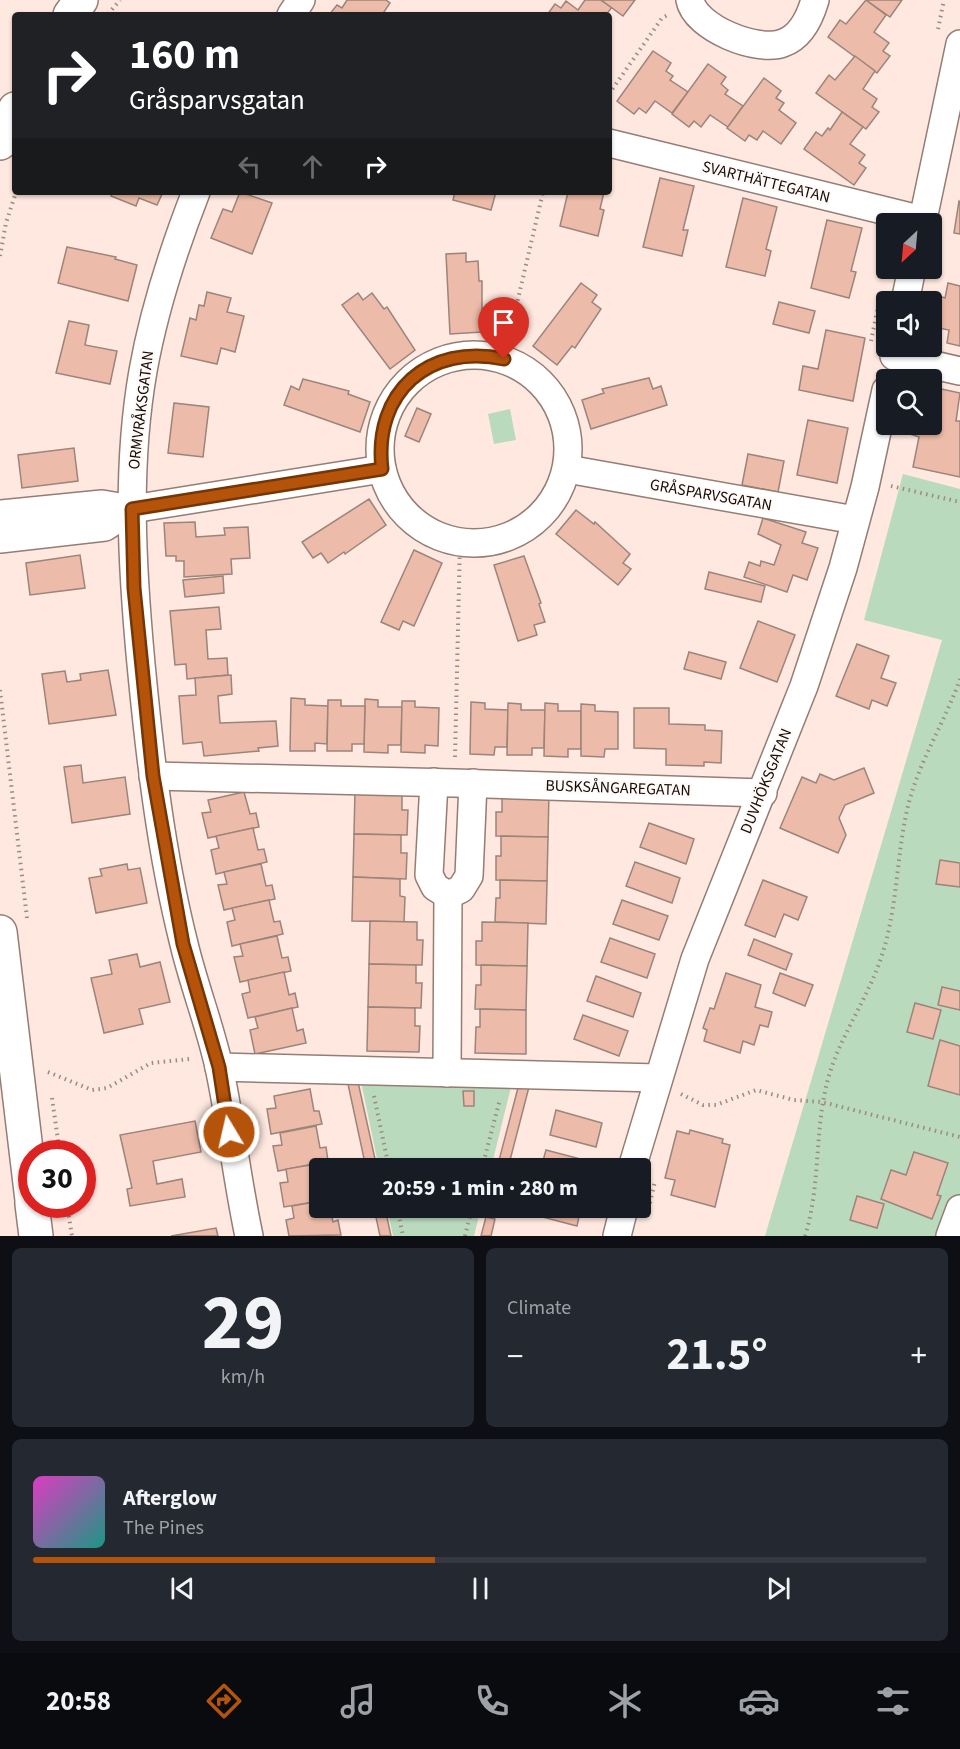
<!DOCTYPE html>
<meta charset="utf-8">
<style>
body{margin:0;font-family:"Source Sans 3",sans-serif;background:#242831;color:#f1f3f6;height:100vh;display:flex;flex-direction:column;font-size:22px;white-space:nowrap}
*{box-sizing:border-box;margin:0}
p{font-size:20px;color:#9ea1a6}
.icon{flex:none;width:33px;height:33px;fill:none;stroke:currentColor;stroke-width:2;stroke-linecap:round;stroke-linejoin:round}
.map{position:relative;height:1236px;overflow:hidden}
.drawer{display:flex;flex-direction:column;gap:12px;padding:12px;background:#0d0f14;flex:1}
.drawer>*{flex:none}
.hud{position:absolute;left:12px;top:12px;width:600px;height:183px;border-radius:6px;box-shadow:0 2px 4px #0004;background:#202124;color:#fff;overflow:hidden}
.needle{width:39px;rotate:206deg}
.tools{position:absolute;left:876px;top:213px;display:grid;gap:12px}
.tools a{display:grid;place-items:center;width:66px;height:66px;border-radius:6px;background:#171b24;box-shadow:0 2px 4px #0004;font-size:30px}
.speed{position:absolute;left:18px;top:1140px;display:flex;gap:12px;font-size:30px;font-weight:700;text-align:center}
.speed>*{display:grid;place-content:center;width:78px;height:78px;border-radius:50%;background:#171b24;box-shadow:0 2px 4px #0004;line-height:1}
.speed .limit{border:9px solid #d22;background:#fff;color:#111}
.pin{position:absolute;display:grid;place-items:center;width:51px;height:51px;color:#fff;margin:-62px -26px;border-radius:50% 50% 50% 0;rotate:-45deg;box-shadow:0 0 6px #0007}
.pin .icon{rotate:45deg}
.me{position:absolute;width:66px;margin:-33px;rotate:351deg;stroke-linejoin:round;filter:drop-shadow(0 0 4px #0008)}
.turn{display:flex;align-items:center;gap:21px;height:126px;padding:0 18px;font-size:27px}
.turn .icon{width:78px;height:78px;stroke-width:2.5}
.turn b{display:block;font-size:42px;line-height:51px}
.lanes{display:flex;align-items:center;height:57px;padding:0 18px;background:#0003;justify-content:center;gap:30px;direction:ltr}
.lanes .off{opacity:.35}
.big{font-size:45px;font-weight:700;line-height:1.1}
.drawer .tile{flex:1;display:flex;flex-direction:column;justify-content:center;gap:9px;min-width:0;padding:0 21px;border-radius:9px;background:#242831}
.drawer .dial{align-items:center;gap:0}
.dial b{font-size:78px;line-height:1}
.song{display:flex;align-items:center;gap:18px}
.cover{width:72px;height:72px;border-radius:9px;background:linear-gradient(135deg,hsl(310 70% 55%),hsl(170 70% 35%))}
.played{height:6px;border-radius:3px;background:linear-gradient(90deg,#b45309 45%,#363941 45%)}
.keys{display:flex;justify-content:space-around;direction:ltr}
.heat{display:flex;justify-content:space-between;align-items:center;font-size:33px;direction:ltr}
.drawer .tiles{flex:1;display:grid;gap:12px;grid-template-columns:1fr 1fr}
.tile:last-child{grid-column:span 2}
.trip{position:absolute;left:309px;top:1158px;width:342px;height:60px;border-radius:6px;background:#171b24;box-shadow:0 2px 4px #0004;font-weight:700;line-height:60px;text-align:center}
.tab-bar{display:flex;height:96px;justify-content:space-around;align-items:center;background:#090b0e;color:#9ea1a6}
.tab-bar .icon{width:42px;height:42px}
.tab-bar .current{color:#b45309}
.tab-bar b{font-size:27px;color:#f1f3f6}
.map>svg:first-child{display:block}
.green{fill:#badabd}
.building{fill:#edbba9;stroke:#9c847a;stroke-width:1.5}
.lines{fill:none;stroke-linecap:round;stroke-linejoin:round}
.minor-casing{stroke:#957d73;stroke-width:30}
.tertiary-casing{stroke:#957d73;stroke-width:36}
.path{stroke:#9b8b84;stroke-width:4;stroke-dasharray:1.5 4.5;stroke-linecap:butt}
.minor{stroke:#fff;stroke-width:27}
.tertiary{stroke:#fff;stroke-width:33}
.route-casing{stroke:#753606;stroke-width:15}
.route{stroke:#b45309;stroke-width:10}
.labels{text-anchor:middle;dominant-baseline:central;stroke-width:4.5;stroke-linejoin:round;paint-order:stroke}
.street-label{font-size:16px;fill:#140c08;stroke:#fff9f7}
</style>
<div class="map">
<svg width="960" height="1236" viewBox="0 0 960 1236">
<rect width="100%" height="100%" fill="#fee8df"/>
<g class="green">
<path d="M510,409L516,440L494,444L488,414Z"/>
<path d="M903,474L960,489V1236H765L942,640L864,620Z"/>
<path d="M360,1077L511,1087L491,1168H379Z"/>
<path d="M387,1208H481L474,1236H393Z"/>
</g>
<g class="building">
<path d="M347,0H386L390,3L382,15H329L337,5L342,8Z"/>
<path d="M585,0H601L612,7L606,15H547L555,4L561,8L566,1L578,10Z"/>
<path d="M601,0H635L623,16Z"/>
<path d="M866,0L886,15L874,32L889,43L883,51L890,56L877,73L828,37L840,20L846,24Z"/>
<path d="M866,0H902L890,17Z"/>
<path d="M653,51L671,63L666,71L673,76L670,80L688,92L672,113L655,101L646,113L639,108L634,114L617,101Z"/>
<path d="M855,56L875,71L863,89L877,99L872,107L879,112L866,129L816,93L829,75L835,80Z"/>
<path d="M708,64L726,77L721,84L728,90L725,94L743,106L728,127L710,115L701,127L694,121L689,127L672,114Z"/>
<path d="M764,78L781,91L776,98L784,103L779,110L796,123L781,144L763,131L757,140L749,135L745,141L727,128Z"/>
<path d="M842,112L863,127L850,144L865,155L859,163L866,168L854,185L804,149L816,132L822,136L828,128L830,130Z"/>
<path d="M660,178L694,186L683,230H688L682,256L643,247Z"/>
<path d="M112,192H163L157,205L139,198L136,206L111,196Z"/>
<path d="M240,192L272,203L252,254L211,238L223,209L232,212Z"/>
<path d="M455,192H496L491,210L453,200Z"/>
<path d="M568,192H604L600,209L604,210L598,236L560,226Z"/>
<path d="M743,198L777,207L766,249L771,251L765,276L726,267Z"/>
<path d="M959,201L960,202V234L954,233Z"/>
<path d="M827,220L862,228L851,271L856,272L849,298L811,288Z"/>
<path d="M67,247L116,257L115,259L137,265L128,301L58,283Z"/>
<path d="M466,253V262L478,261L479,281H482V332L450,334L446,254Z"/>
<path d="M581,283L597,295L592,302L601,309L575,348L572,346L557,365L533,346Z"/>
<path d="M948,283L960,286V346L947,343L949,330L933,327L939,296L945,298Z"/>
<path d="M207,292L231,298L227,312L244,316L235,352L221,348L217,364L181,356L190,318L196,320L199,305L204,306Z"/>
<path d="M358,293L363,300L372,293L384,309L387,307L415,350L390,369L342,305Z"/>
<path d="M779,302L815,311L809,333L773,324Z"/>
<path d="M69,321L89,325L85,345L117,351L110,384L56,373Z"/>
<path d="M826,330L865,338L853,401L799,390L803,366L818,369Z"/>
<path d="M649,378L653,389L661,386L667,405L591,429L582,400L604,393L602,389Z"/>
<path d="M303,379L349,391L348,394L370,402L360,432L284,405L291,386L299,390Z"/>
<path d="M932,387L960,393L956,421H960V477L913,467L919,437L910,434L912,424H932Z"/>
<path d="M174,403L209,407L203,457L168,453Z"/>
<path d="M417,408L431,414L419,442L405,436Z"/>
<path d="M808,420L848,428L837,483L797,475Z"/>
<path d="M74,448L78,481L22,488L18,455Z"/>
<path d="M748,454L784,461L778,492L742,485Z"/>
<path d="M369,499L386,525L345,554L344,552L328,563L321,553L313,558L302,542Z"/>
<path d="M576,510L594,524L595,522L630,554L623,563L631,569L618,585L556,534Z"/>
<path d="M763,518L806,532L802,543L818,548L807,580L793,575L787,592L744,577L749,562L760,566L761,561L774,565L781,545L758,534Z"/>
<path d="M195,522L196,537L225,535L224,528L248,527L250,558L231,559L232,574L184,577V561H176V556H166L164,523Z"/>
<path d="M414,550L442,563L414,626L403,621L399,630L381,622Z"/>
<path d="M80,555L85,588L30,595L26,563Z"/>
<path d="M524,556L541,603L539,604L545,622L534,625L537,635L518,641L494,565Z"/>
<path d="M709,572L765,586L761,602L705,589Z"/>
<path d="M223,576L224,593L185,597L183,580Z"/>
<path d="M219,607L221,629L206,630L208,659L227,658L228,675L187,679L186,664L175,665L170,611Z"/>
<path d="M758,621L795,635L777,682L740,668Z"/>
<path d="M857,644L889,656L881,678L896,683L887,706L872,700L869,709L836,696Z"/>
<path d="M689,652L726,662L721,679L684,669Z"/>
<path d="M108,670L116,715L49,724L42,674L65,671L67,682L81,680L80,674Z"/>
<path d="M231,675L232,694L218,696L220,723L276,721L278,746L258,748L259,751L204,756L202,742L183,744L179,696L196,695L195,678Z"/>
<path d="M291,698L305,699V705L328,706L327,744L315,743V751H290Z"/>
<path d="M365,699L378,700V707H402L401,745H388V753L364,752Z"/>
<path d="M328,700H341V706H365L364,744H352V751H327Z"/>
<path d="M402,701H415V707L439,708L438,746L425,745V753L401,752Z"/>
<path d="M471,702L485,703V709L508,710L507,747H495L494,755L470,754Z"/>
<path d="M508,703L521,704V710H545L544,748H532V755H507Z"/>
<path d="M545,703L558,704V711H581V749H568V757L544,756Z"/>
<path d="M581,704L595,705V711L618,712V749H605L604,757L581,756Z"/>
<path d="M634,708H669V724L705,725V730L722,731L721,763L704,762V766L666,765V749L634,748Z"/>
<path d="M81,765L83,783L125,777L130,814L72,823L64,767Z"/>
<path d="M864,768L874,793L845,805L839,818L846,835L838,853L780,828L802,777L816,783L820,774L834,780Z"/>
<path d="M355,791L402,792V810H408L407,835L354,834Z"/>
<path d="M244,792L250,814L256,813L259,827L208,838L202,813L211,812L208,800Z"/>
<path d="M502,792L549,793L548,837L496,836V812H502Z"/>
<path d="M649,823L694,839L686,864L640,847Z"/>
<path d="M253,828L258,850L264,849L267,862L216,874L211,850L219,848L216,836Z"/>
<path d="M354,834L401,835V853H407L406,879L353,877Z"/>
<path d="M501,836L548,837L547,881L496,880V856H501Z"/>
<path d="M940,860L960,863V887L936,884Z"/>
<path d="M635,862L680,878L672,903L626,886Z"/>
<path d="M127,864L128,870L140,868L147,903L96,913L89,878L102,876L100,869Z"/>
<path d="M261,864L266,886L272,885L275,899L224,910L218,885L227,884L224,872Z"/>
<path d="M353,877L400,879V896L405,897L404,922L352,921Z"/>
<path d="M500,880L547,881L546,924L495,922L496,898H500Z"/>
<path d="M763,880L807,897L798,920L784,914L775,937L745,925Z"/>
<path d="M269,900L274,922L280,921L283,934L232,946L227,922L235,920L232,908Z"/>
<path d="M622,900L668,916L659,940L613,924Z"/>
<path d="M370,921L417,922V940H423L422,965L369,964Z"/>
<path d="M482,922L528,923L527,966L476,965V941H482Z"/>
<path d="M277,936L282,958L288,957L291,971L240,982L234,957L243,956L240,944Z"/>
<path d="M610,938L655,954L647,978L601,962Z"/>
<path d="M754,939L792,954L786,970L748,955Z"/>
<path d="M137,954L140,967L160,962L170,1002L139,1009L143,1024L104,1033L91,978L112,974L109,960Z"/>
<path d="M369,964L416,965V983H422L421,1008L368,1007Z"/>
<path d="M481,965L527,966L526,1010L475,1009L476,985H481Z"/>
<path d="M284,972L289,995L295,993L298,1007L248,1018L242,994L250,992L248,980Z"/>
<path d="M726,973L761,985L755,1007L772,1012L768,1027L760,1025L754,1045L743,1041L740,1053L704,1041L707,1030L703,1028L710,1008L714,1009Z"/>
<path d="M780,973L813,985L805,1006L773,993Z"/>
<path d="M596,976L641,993L633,1017L587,1001Z"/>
<path d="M942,987L960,991V1010L938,1005Z"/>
<path d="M915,1003L941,1010L933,1039L907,1032Z"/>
<path d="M368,1007L415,1008V1026H420L419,1052L367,1051Z"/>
<path d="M292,1008L297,1031L303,1029L306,1043L255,1054L250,1030L258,1028L255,1017Z"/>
<path d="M480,1009L526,1010V1054L475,1053L476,1027H480Z"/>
<path d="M583,1015L628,1031L619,1056L574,1039Z"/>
<path d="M940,1040L960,1046V1095L928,1086Z"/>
<path d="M358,1082L377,1168H366L348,1084Z"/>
<path d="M519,1084L529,1087L508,1168H497Z"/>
<path d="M310,1089L314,1111H319L322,1124L271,1134L267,1109L276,1108L274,1096Z"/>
<path d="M463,1091H474V1106H464Z"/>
<path d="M556,1110L602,1123L596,1147L550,1135Z"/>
<path d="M195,1121L201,1152L153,1161L157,1184L182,1179L185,1197L130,1206L127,1189L132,1188L120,1135Z"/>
<path d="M316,1126L320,1148L326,1147L328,1161L278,1171L273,1146L282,1145L280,1133Z"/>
<path d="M690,1130L723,1139L722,1143L730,1145L715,1207L671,1195L675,1180L665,1178L677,1131L689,1134Z"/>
<path d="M546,1150L592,1162L591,1168H541Z"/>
<path d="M914,1152L948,1163L937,1195L941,1196L932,1219L881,1199L891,1170L906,1175Z"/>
<path d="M323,1163L324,1168H320V1201L284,1207L280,1183L288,1182L286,1169Z"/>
<path d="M857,1196L884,1204L877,1228L850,1220Z"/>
<path d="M320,1201V1208H330L333,1222L338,1220L341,1235L289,1236L286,1220L294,1218L292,1206Z"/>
<path d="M374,1208H385L391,1236H380Z"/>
<path d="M532,1208H581L577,1226L531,1214Z"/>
<path d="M486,1217L495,1219L491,1236H481Z"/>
<path d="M216,1228L218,1236H171Z"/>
</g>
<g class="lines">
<defs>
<g id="minor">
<path d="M690,0C695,28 758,53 783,43C801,37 810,17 815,0"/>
<path d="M291,15L301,0"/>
<path d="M609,143L923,220"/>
<path d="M196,192C173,251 154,309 143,371C126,468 132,567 141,664C150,758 161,853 184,944C194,986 210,1026 219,1067C231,1123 237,1180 249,1236"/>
<path d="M922,224L960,44"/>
<path d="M905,302L912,268"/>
<circle cx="474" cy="449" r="94"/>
<path d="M894,356L960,371"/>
<path d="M567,469L855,520"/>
<path d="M0,514L102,504L132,509L382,469"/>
<path d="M0,539L105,527L132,509"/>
<path d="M153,776L454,783L763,793"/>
<path d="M434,782L429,875L435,887L448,895L461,889L469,876L473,783"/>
<path d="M219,1067L658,1078"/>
<path d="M447,1073L448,895"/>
<path d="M632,1168L695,959L804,686L843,568L865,487L886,390"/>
<path d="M617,1236L624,1208"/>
<path d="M950,1236L960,1209"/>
</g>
<g id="tertiary">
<path d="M70,15L81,0"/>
<path d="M0,143L15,109"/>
<path d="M0,932L32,1200"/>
<path d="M32,1204L36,1236"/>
</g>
</defs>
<use href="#minor" class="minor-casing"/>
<use href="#tertiary" class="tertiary-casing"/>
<g class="path">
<path d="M108,14L120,0"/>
<path d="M938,29L944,0"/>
<path d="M609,94L662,18L670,14"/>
<path d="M0,256L6,223L16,192"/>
<path d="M871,341L878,307"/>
<path d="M504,359L543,192"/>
<path d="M891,486L960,502"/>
<path d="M0,690L27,918"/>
<path d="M455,757L460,542"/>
<path d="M48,1072L92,1090L107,1088L151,1063L190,1059"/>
<path d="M681,1094L703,1105H716L756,1090L794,1100L822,1102L960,1137"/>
<path d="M374,1096L389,1168"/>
<path d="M52,1098L60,1154"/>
<path d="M482,1168L500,1099"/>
<path d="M650,1203L655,1181"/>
<path d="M67,1204L72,1236"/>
<path d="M397,1208L403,1236"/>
<path d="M465,1236L472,1208"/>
<path d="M805,1236C821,1185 814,1131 828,1079C840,1036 867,1000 881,958C898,908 896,856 908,806C919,761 945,722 960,679"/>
</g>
<use href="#minor" class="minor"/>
<use href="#tertiary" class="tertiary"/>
</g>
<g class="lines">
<defs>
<path id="route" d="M229,1132L219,1067L183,944L153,776L134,588L132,509L382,469C373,392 429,343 504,359"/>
</defs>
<use href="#route" class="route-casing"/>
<use href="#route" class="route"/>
</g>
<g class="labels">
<g class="street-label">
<text transform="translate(766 182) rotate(14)">SVARTHÄTTEGATAN</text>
<text transform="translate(141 410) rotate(-83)">ORMVRÅKSGATAN</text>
<text transform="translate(711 495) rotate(10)">GRÅSPARVSGATAN</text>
<text transform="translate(766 781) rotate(-68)">DUVHÖKSGATAN</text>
<text transform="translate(618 788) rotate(2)">BUSKSÅNGAREGATAN</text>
</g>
</g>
</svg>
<div class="tools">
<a><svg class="needle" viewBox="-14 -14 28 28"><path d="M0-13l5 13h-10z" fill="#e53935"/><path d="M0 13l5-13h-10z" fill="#9ea1a6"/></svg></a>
<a><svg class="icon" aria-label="sound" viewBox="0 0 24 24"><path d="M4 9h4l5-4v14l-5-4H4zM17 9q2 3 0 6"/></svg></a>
<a><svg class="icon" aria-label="search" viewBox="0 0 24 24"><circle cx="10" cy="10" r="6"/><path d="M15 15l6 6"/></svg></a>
</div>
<div class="speed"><div class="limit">30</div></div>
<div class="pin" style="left:504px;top:359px;background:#d93025"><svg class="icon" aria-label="arrive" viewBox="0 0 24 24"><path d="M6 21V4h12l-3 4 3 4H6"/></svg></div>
<svg class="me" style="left:229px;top:1132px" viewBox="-20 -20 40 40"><circle r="17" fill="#b45309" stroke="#fff" stroke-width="3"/><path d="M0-11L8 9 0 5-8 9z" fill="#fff"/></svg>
<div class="trip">20:59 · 1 min · 280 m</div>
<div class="hud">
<div class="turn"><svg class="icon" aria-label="right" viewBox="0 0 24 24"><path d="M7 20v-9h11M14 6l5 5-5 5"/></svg><div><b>160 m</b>Gråsparvsgatan</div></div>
<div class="lanes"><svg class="icon off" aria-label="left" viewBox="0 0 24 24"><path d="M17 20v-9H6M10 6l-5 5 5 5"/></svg><svg class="icon off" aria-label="ahead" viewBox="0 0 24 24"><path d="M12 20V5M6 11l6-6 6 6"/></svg><svg class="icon" aria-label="right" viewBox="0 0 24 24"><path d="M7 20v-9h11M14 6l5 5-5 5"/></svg></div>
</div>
</div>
<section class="drawer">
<div class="tiles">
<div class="tile dial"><b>29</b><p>km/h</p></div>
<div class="tile"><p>Climate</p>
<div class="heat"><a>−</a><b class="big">21.5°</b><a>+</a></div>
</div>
<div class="tile">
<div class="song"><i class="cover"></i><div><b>Afterglow</b><p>The Pines</p></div></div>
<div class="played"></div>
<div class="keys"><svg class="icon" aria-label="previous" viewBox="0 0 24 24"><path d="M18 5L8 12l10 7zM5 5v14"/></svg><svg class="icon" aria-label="pause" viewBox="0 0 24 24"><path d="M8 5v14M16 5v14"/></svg><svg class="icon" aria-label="next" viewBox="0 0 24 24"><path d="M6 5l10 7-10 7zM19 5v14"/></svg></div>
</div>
</div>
</section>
<nav class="tab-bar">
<b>20:58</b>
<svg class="icon current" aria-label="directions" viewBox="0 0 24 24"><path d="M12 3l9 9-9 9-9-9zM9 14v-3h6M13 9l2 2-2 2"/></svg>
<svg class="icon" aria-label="music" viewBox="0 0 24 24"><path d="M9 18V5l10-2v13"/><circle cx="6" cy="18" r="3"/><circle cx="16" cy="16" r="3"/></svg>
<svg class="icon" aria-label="phone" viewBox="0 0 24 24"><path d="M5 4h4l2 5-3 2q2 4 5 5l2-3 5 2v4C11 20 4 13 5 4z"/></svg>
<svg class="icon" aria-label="climate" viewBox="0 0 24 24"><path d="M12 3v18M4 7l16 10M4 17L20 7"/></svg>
<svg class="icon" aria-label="car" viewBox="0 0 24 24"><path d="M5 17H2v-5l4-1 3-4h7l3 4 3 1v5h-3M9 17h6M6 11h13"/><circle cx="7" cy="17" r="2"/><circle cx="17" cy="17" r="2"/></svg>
<svg class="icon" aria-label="filters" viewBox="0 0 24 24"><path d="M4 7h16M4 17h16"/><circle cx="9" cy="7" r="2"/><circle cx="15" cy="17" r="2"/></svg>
</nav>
